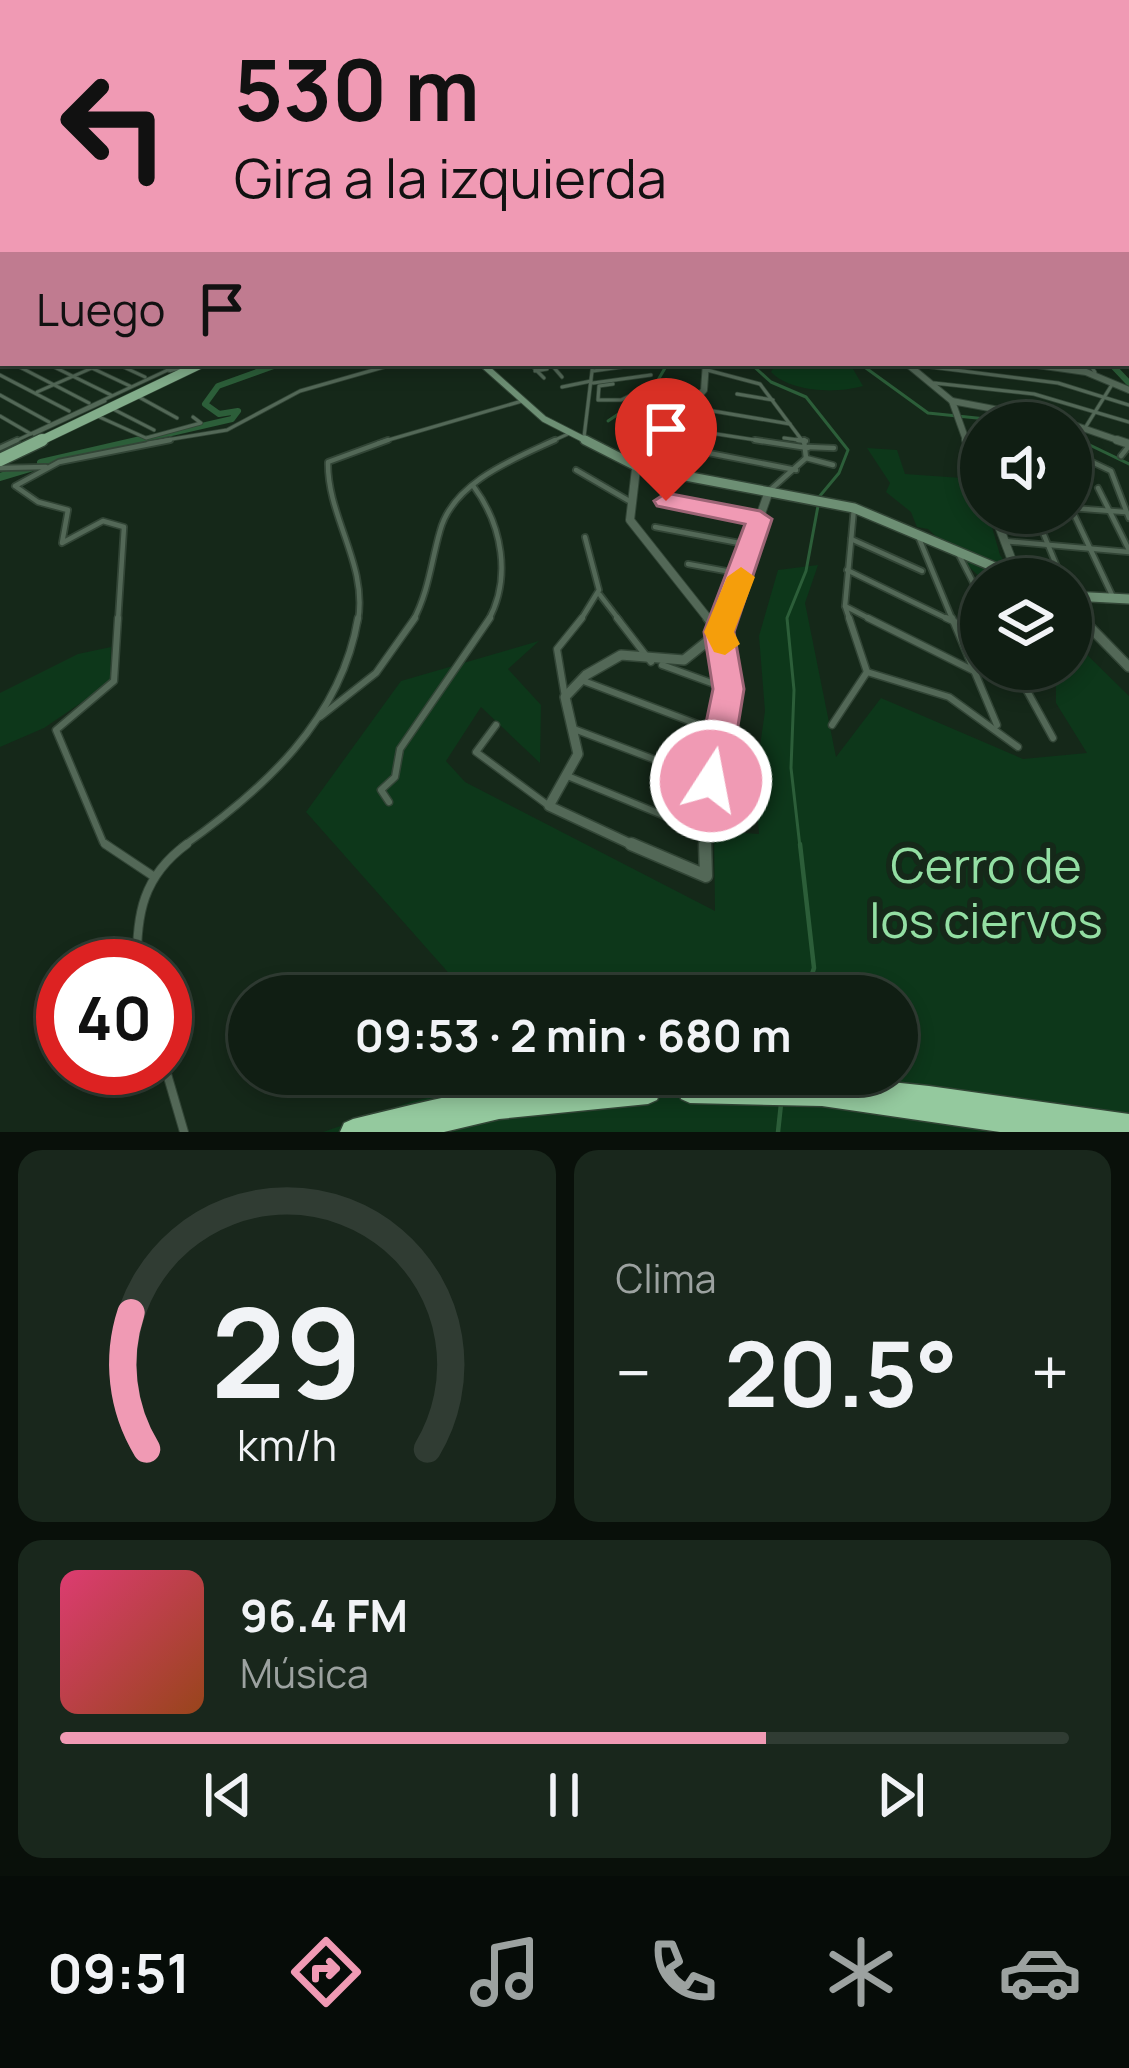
<!DOCTYPE html>
<html lang="es">
<meta charset="utf-8">
<style>
body{margin:0;font-family:Manrope,sans-serif;background:#19271c;color:#f1f3f6;height:100vh;display:flex;flex-direction:column;font-size:45px;white-space:nowrap}
*{box-sizing:border-box;margin:0}
p{font-size:39px;color:#9ca2a0}
.icon{flex:none;width:66px;height:66px;fill:none;stroke:currentColor;stroke-width:2;stroke-linecap:round;stroke-linejoin:round}
.map{position:relative;height:1132px;overflow:hidden}
.details{display:flex;flex-direction:column;gap:18px;padding:18px;background:#09100a;flex:1}
.details>*{flex:none}
.guide{position:absolute;left:0px;top:0px;width:1131px;height:366px;box-shadow:0 6px 18px #0003,0 0 0 3px #303c33;background:#f09ab4;color:#111;overflow:hidden}
.buttons{position:absolute;left:960px;top:402px;display:grid;gap:24px}
.buttons a{display:grid;place-items:center;width:132px;height:132px;border-radius:50%;background:#101e13;box-shadow:0 6px 18px #0003,0 0 0 3px #303c33;font-size:60px}
.speed{position:absolute;left:36px;top:939px;display:flex;gap:24px;font-size:60px;font-weight:700;text-align:center}
.speed>*{display:grid;place-content:center;width:156px;height:156px;border-radius:50%;background:#101e13;box-shadow:0 6px 18px #0003,0 0 0 3px #303c33;line-height:1}
.speed .limit{border:18px solid #d22;background:#fff;color:#111}
.pin{position:absolute;display:grid;place-items:center;width:102px;height:102px;color:#fff;margin:-123px -51px;border-radius:50% 50% 50% 0;rotate:-45deg;box-shadow:0 0 12px #0007}
.pin .icon{rotate:45deg}
.me{position:absolute;width:132px;margin:-66px;rotate:11deg;stroke-linejoin:round;filter:drop-shadow(0 0 9px #0008)}
.turn{display:flex;align-items:center;gap:42px;height:252px;padding:0 36px;font-size:54px}
.turn .icon{width:156px;height:156px;stroke-width:2.5}
.turn b{display:block;font-size:84px;line-height:102px}
.then{display:flex;align-items:center;height:114px;padding:0 36px;background:#0003;gap:24px;font-size:45px}
.big{font-size:90px;font-weight:700;line-height:1.1}
.details .tile{flex:1;display:flex;flex-direction:column;justify-content:center;gap:18px;min-width:0;padding:0 42px;border-radius:24px;background:#19271c}
.details .dial{align-items:center;gap:0}
.dial svg{height:312px;overflow:visible;fill:none;stroke:#303c33;stroke-width:7;stroke-linecap:round;text-anchor:middle}
.dial text{fill:#f1f3f6;stroke:none}
.song{display:flex;align-items:center;gap:36px}
.cover{width:144px;height:144px;border-radius:18px;background:linear-gradient(135deg,hsl(340 70% 55%),hsl(20 70% 35%))}
.played{height:12px;border-radius:6px;background:linear-gradient(90deg,#f09ab4 70%,#303c33 70%)}
.keys{display:flex;justify-content:space-around;direction:ltr}
.heat{display:flex;justify-content:space-between;align-items:center;font-size:66px;direction:ltr}
.details .tiles{flex:1;display:grid;gap:18px;grid-template-columns:1fr 1fr}
.tile:last-child{grid-column:span 2}
.trip{position:absolute;left:228px;top:975px;width:690px;height:120px;border-radius:60px;background:#101e13;box-shadow:0 6px 18px #0003,0 0 0 3px #303c33;font-weight:700;line-height:120px;text-align:center}
.tab-bar{display:flex;height:192px;justify-content:space-around;align-items:center;background:#060c08;color:#9ca2a0}
.tab-bar .icon{width:84px;height:84px}
.tab-bar .on{color:#f09ab4}
.tab-bar b{font-size:54px;color:#f1f3f6}
.map>svg:first-child{display:block}
.green{fill:#0d371a}
.lines{fill:none;stroke-linecap:round;stroke-linejoin:round}
.stream-far1{stroke:#2c5e39;stroke-width:3}
.stream{stroke:#2c5e39;stroke-width:4.5}
.river-far1{stroke:#2c5e39;stroke-width:6}
.river{stroke:#2c5e39;stroke-width:8}
.minor-far3-casing{stroke:#324536;stroke-width:4.5}
.minor-far2-casing{stroke:#324536;stroke-width:8}
.minor-far1-casing{stroke:#324536;stroke-width:9}
.minor-casing{stroke:#324536;stroke-width:10}
.tertiary-far3-casing{stroke:#324536;stroke-width:8}
.tertiary-far2-casing{stroke:#324536;stroke-width:10}
.tertiary-far1-casing{stroke:#324536;stroke-width:12}
.tertiary-casing{stroke:#324536;stroke-width:15}
.secondary-far1-casing{stroke:#324536;stroke-width:8}
.secondary-casing{stroke:#324536;stroke-width:12}
.primary-far1-casing{stroke:#324536;stroke-width:10}
.primary-casing{stroke:#324536;stroke-width:15}
.motorway-casing{stroke:#324536;stroke-width:3}
.minor-far3{stroke:#536857;stroke-width:3}
.minor-far2{stroke:#536857;stroke-width:4.5}
.minor-far1{stroke:#536857;stroke-width:6}
.minor{stroke:#536857;stroke-width:8}
.tertiary-far3{stroke:#536857;stroke-width:6}
.tertiary-far2{stroke:#536857;stroke-width:8}
.tertiary-far1{stroke:#536857;stroke-width:9}
.tertiary{stroke:#536857;stroke-width:12}
.secondary-far1{stroke:#6d8f74;stroke-width:6}
.secondary{stroke:#6d8f74;stroke-width:9}
.primary-far1{stroke:#82ad8a;stroke-width:9}
.primary{stroke:#82ad8a;stroke-width:12}
.motorway{fill:#94c99e;fill-rule:evenodd}
.route{fill:#f09ab4;stroke:#9c6475;stroke-width:3}
.slow{fill:#f59e0b}
.labels{text-anchor:middle;dominant-baseline:central;stroke-width:12;stroke-linejoin:round;paint-order:stroke}
.near-park-label{font-size:48px;fill:#93dfa3;stroke:#152819}
</style>
<div class="map">
<svg width="1129" height="1132" viewBox="0 0 1129 1132">
<rect width="100%" height="100%" fill="#152819"/>
<g class="green">
<path d="M777,363L853,369L863,386C836,394 790,392 771,372Z"/>
<path d="M867,448L897,450L905,474L976,479L981,513H988L1000,555L1017,579H982L928,529L917,527L911,512L886,492L890,483Z"/>
<path d="M818,565L805,603L836,757L881,698L1023,759L1087,753L1056,703V669H1071V639L1129,696V1132H323L413,1101L539,1074H897V996H469L306,812L401,681L539,641L508,669L541,705L540,763L481,707L446,761L465,782L715,911L714,831L759,834L755,781L765,711L759,636L778,570Z"/>
<path d="M111,647L110,683L44,728L0,747V693L78,654Z"/>
</g>
<g class="lines">
<g class="stream-far1">
<path d="M750,363L771,382L806,397L848,450L839,473L819,497"/>
<path d="M859,363L928,413L1025,423"/>
<path d="M608,421L651,392L668,363"/>
<path d="M1071,436L1129,464"/>
<path d="M800,847L791,768L794,690L787,618L806,571L818,506"/>
</g>
<g class="stream">
<path d="M800,844L814,968L805,996"/>
<path d="M778,1132L781,1104"/>
</g>
<g class="river-far1">
<path d="M1110,363L1129,383"/>
<path d="M128,443L232,419L238,411L219,414L205,404L218,386L282,363"/>
</g>
<g class="river">
<path d="M41,463L141,440"/>
<path d="M0,477L30,468"/>
</g>
<defs>
<g id="minor-far3">
<path d="M0,331L3,326"/>
<path d="M12,363L89,403"/>
<path d="M46,363L111,395"/>
<path d="M81,363L130,386"/>
<path d="M115,363L145,377"/>
<path d="M152,363L170,369"/>
<path d="M529,363L544,378"/>
<path d="M550,363L562,377"/>
<path d="M1067,363L1090,365L1095,372"/>
<path d="M907,364L1058,383L1129,405"/>
<path d="M707,370L760,384L804,443"/>
<path d="M535,371L547,369"/>
<path d="M593,371L650,363"/>
<path d="M0,375L69,411"/>
<path d="M593,383L651,375"/>
<path d="M934,383L1034,394L1129,422"/>
<path d="M613,384L599,386L598,400H621L646,388"/>
<path d="M562,387L591,381"/>
<path d="M37,392L92,368"/>
<path d="M737,394L773,400"/>
<path d="M0,395L49,422"/>
<path d="M137,396L177,418"/>
<path d="M689,407L790,424"/>
<path d="M111,408L154,430"/>
<path d="M95,415L146,438L201,423L193,417"/>
<path d="M0,416L31,434"/>
<path d="M647,416L632,438L657,443"/>
<path d="M671,427L775,443"/>
<path d="M1085,428L1113,383"/>
<path d="M34,434L105,401"/>
<path d="M584,437L593,363"/>
<path d="M784,438L806,441"/>
<path d="M11,443L170,369"/>
<path d="M148,443L227,430L300,391L398,363"/>
<path d="M378,443L522,401"/>
<path d="M548,443L568,434"/>
</g>
<g id="minor-far2">
<path d="M642,440L796,470"/>
<path d="M755,440L808,448"/>
<path d="M798,440L806,441"/>
<path d="M967,445L981,444"/>
<path d="M808,447L834,448"/>
<path d="M0,448L17,440"/>
<path d="M1071,452L1111,471L1129,518"/>
<path d="M1121,456L1129,446"/>
<path d="M806,458L833,465"/>
<path d="M0,468L46,467"/>
<path d="M576,470L631,502"/>
<path d="M474,487C502,525 512,578 488,621"/>
<path d="M1098,488L1129,550"/>
<path d="M769,491L806,458L804,440"/>
<path d="M666,501L759,519"/>
<path d="M1035,513L1062,579"/>
<path d="M655,527L750,545"/>
<path d="M918,536L953,621"/>
<path d="M851,539L922,571"/>
<path d="M1004,541L1129,552"/>
<path d="M959,555L981,598"/>
<path d="M688,564L742,574"/>
<path d="M847,570L952,621"/>
<path d="M600,595L620,621"/>
<path d="M1112,595L1071,508L1125,512"/>
<path d="M845,606L874,621"/>
<path d="M118,621L124,527L103,521L62,543L68,510L38,502L15,486L59,462L170,440"/>
<path d="M358,621C368,564 327,517 328,462L388,440"/>
<path d="M413,621C429,591 431,562 440,531C453,482 514,459 555,440"/>
<path d="M580,621L599,590L585,537"/>
<path d="M850,621L845,606L854,508"/>
</g>
<g id="minor-far1">
<path d="M617,618L651,662"/>
<path d="M849,618L867,672"/>
<path d="M868,618L974,671"/>
<path d="M946,618L955,622"/>
<path d="M952,618L997,725"/>
<path d="M662,665L728,689"/>
<path d="M1015,669L1053,738"/>
<path d="M867,672L949,697L1018,747"/>
<path d="M581,680L721,733"/>
<path d="M565,697L557,649L582,618"/>
<path d="M320,717L376,673L415,618"/>
<path d="M496,725L476,752L549,806"/>
<path d="M832,725L867,672"/>
<path d="M574,729L711,781"/>
<path d="M570,777L704,832"/>
<path d="M389,802L381,790L395,777L400,749L490,618"/>
<path d="M110,847L103,842L56,730L114,681L118,618"/>
<path d="M182,847C263,790 341,720 358,618"/>
</g>
<g id="minor">
<path d="M105,844L153,876"/>
<path d="M137,966C136,914 143,876 187,844"/>
<path d="M165,1067L184,1132"/>
</g>
<g id="tertiary-far3">
<path d="M906,363L952,401L967,443"/>
<path d="M1023,363L1086,372L1129,390"/>
<path d="M170,369L195,363"/>
<path d="M952,401L1068,423"/>
<path d="M1071,424L1126,443"/>
<path d="M658,443L704,390L706,363"/>
</g>
<g id="tertiary-far2">
<path d="M661,440L636,469L630,520L710,621"/>
<path d="M966,440L981,480"/>
<path d="M1117,440L1129,444"/>
<path d="M994,513L1019,579"/>
<path d="M1071,608L1084,621"/>
<path d="M723,621L769,491"/>
</g>
<g id="tertiary-far1">
<path d="M708,618L719,632"/>
<path d="M1081,618L1129,667"/>
<path d="M719,632L724,618"/>
<path d="M637,847L549,806L578,754L565,697L586,675L621,655L684,660L719,632"/>
<path d="M705,847L728,689L719,632"/>
</g>
<path id="tertiary" d="M631,844L706,876L705,844"/>
<path id="secondary-far1" d="M481,363L544,419L591,443"/>
<g id="secondary">
<path d="M585,440L638,467L854,508L1023,579"/>
<path d="M1071,596L1129,599"/>
</g>
<path id="primary-far1" d="M36,443L203,363"/>
<path id="primary" d="M0,460L42,440"/>
<path id="motorway" d="M595,1074L834,1076L929,1086L1129,1114V1132H1000L822,1106L690,1103L681,1099L680,1095H659L657,1100L648,1104L499,1119L444,1132H340L344,1123L353,1119C433,1099 512,1080 595,1074Z"/>
</defs>
<use href="#minor-far3" class="minor-far3-casing"/>
<use href="#minor-far2" class="minor-far2-casing"/>
<use href="#minor-far1" class="minor-far1-casing"/>
<use href="#minor" class="minor-casing"/>
<use href="#tertiary-far3" class="tertiary-far3-casing"/>
<use href="#tertiary-far2" class="tertiary-far2-casing"/>
<use href="#tertiary-far1" class="tertiary-far1-casing"/>
<use href="#tertiary" class="tertiary-casing"/>
<use href="#secondary-far1" class="secondary-far1-casing"/>
<use href="#secondary" class="secondary-casing"/>
<use href="#primary-far1" class="primary-far1-casing"/>
<use href="#primary" class="primary-casing"/>
<use href="#motorway" class="motorway-casing"/>
<use href="#minor-far3" class="minor-far3"/>
<use href="#minor-far2" class="minor-far2"/>
<use href="#minor-far1" class="minor-far1"/>
<use href="#minor" class="minor"/>
<use href="#tertiary-far3" class="tertiary-far3"/>
<use href="#tertiary-far2" class="tertiary-far2"/>
<use href="#tertiary-far1" class="tertiary-far1"/>
<use href="#tertiary" class="tertiary"/>
<use href="#secondary-far1" class="secondary-far1"/>
<use href="#secondary" class="secondary"/>
<use href="#primary-far1" class="primary-far1"/>
<use href="#primary" class="primary"/>
<use href="#motorway" class="motorway"/>
</g>
<linearGradient id="sky" x2="0" y2="1"><stop stop-color="#0c160e"/><stop offset="0.55" stop-color="#354849"/><stop offset="1" stop-color="#354849" stop-opacity="0"/></linearGradient>
<rect width="1129" height="350" fill="url(#sky)"/>
<path class="route" d="M666,493L760,511L772,519L734,632L744,689L729,781L724,791H699L694,781L713,689L704,632L745,524L657,506L654,501Z"/>
<path class="slow" d="M741,567L755,577L734,632L740,644L725,655L714,652L704,632L727,577Z"/>
<g class="labels">
<g class="near-park-label">
<text x="986" y="864">Cerro de<tspan x="986" dy="55">los ciervos</tspan></text>
</g>
</g>
</svg>
<div class="buttons">
<a><svg class="icon" aria-label="sound" viewBox="0 0 24 24"><path d="M4 9h4l5-4v14l-5-4H4zM17 9q2 3 0 6"/></svg></a>
<a><svg class="icon" aria-label="layers" viewBox="0 0 24 24"><path d="M12 4l9 5-9 5-9-5zM3 14l9 5 9-5"/></svg></a>
</div>
<div class="speed"><div class="limit">40</div></div>
<div class="pin" style="left:666px;top:501px;background:#d93025"><svg class="icon" aria-label="arrive" viewBox="0 0 24 24"><path d="M6 21V4h12l-3 4 3 4H6"/></svg></div>
<svg class="me" style="left:711px;top:781px" viewBox="-20 -20 40 40"><circle r="17" fill="#f09ab4" stroke="#fff" stroke-width="3"/><path d="M0-11L8 9 0 5-8 9z" fill="#fff"/></svg>
<div class="trip">09:53 · 2 min · 680 m</div>
<div class="guide">
<div class="turn"><svg class="icon" aria-label="left" viewBox="0 0 24 24"><path d="M17 20v-9H6M10 6l-5 5 5 5"/></svg><div><b>530 m</b>Gira a la izquierda</div></div>
<div class="then">Luego<svg class="icon" aria-label="arrive" viewBox="0 0 24 24"><path d="M6 21V4h12l-3 4 3 4H6"/></svg></div>
</div>
</div>
<section class="details">
<div class="tiles">
<div class="tile dial"><svg viewBox="0 0 100 80">
<path d="M14 69A42 42 0 1 1 86 69"/>
<path d="M14 69A42 42 0 0 1 10 34" stroke="#f09ab4"/>
<text x="50" y="56" font-size="32" font-weight="700">29</text>
<text x="50" y="72" font-size="11">km/h</text>
</svg></div>
<div class="tile"><p>Clima</p>
<div class="heat"><a>−</a><b class="big">20.5°</b><a>+</a></div>
</div>
<div class="tile">
<div class="song"><i class="cover"></i><div><b>96.4 FM</b><p>Música</p></div></div>
<div class="played"></div>
<div class="keys"><svg class="icon" aria-label="previous" viewBox="0 0 24 24"><path d="M18 5L8 12l10 7zM5 5v14"/></svg><svg class="icon" aria-label="pause" viewBox="0 0 24 24"><path d="M8 5v14M16 5v14"/></svg><svg class="icon" aria-label="next" viewBox="0 0 24 24"><path d="M6 5l10 7-10 7zM19 5v14"/></svg></div>
</div>
</div>
</section>
<nav class="tab-bar">
<b>09:51</b>
<svg class="icon on" aria-label="directions" viewBox="0 0 24 24"><path d="M12 3l9 9-9 9-9-9zM9 14v-3h6M13 9l2 2-2 2"/></svg>
<svg class="icon" aria-label="music" viewBox="0 0 24 24"><path d="M9 18V5l10-2v13"/><circle cx="6" cy="18" r="3"/><circle cx="16" cy="16" r="3"/></svg>
<svg class="icon" aria-label="phone" viewBox="0 0 24 24"><path d="M5 4h4l2 5-3 2q2 4 5 5l2-3 5 2v4C11 20 4 13 5 4z"/></svg>
<svg class="icon" aria-label="climate" viewBox="0 0 24 24"><path d="M12 3v18M4 7l16 10M4 17L20 7"/></svg>
<svg class="icon" aria-label="car" viewBox="0 0 24 24"><path d="M5 17H2v-5l4-1 3-4h7l3 4 3 1v5h-3M9 17h6M6 11h13"/><circle cx="7" cy="17" r="2"/><circle cx="17" cy="17" r="2"/></svg>
</nav>
